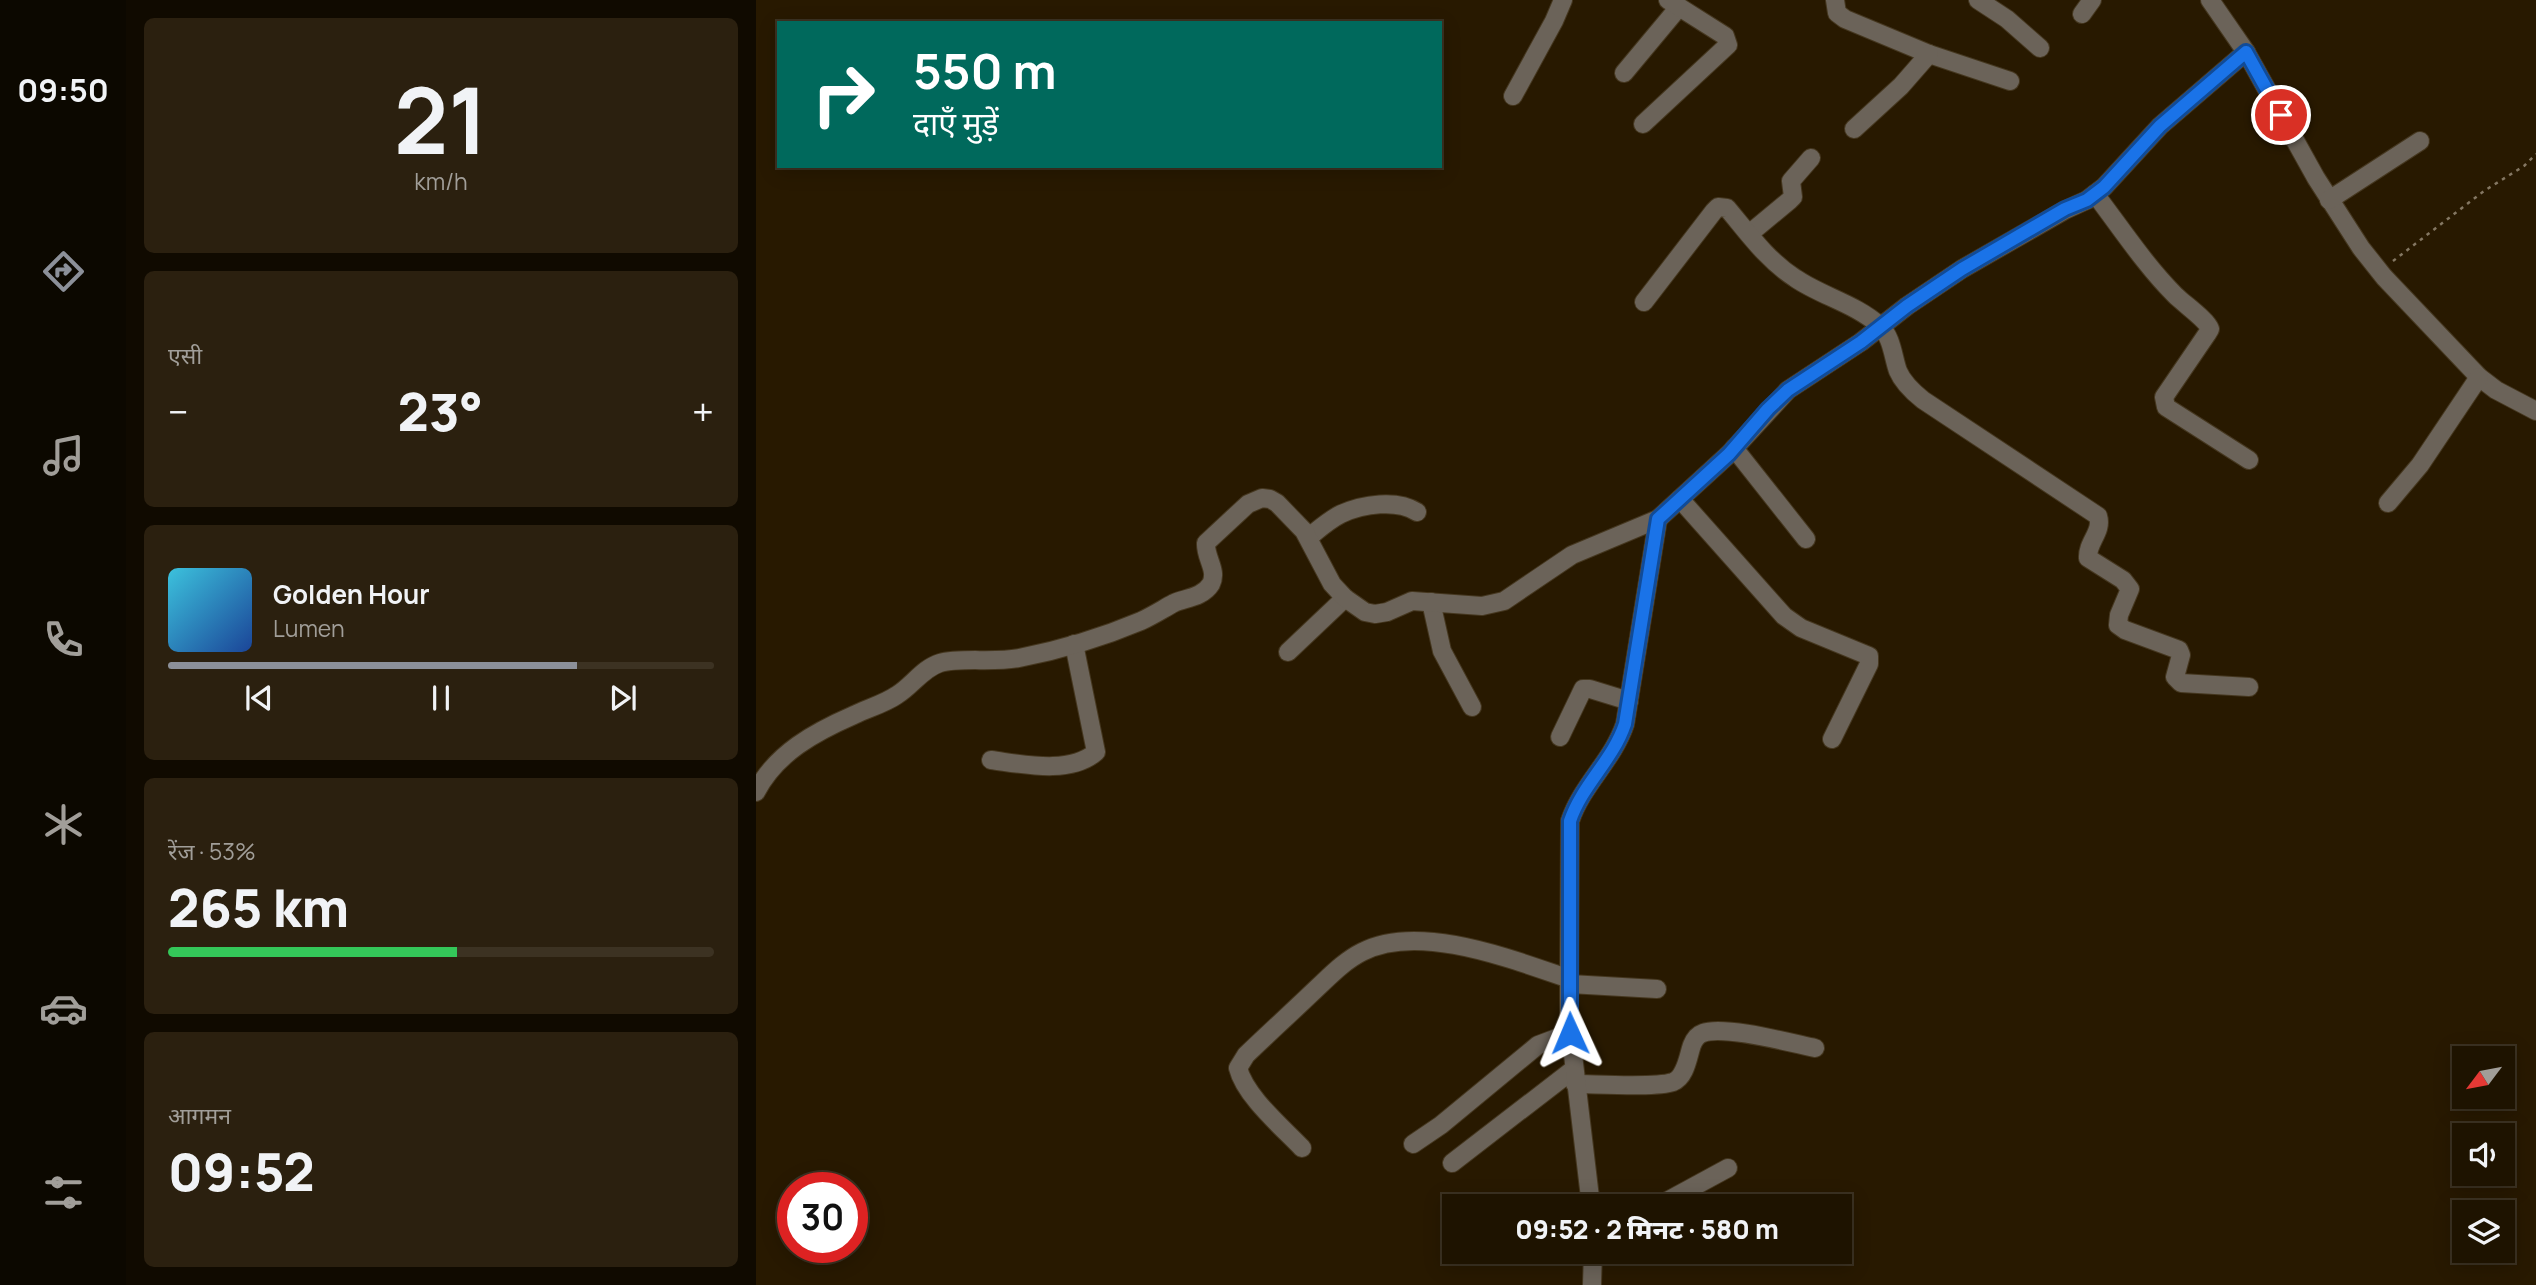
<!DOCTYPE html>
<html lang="hi">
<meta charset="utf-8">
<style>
body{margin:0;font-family:Manrope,"Noto Sans Devanagari",sans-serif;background:#2b200f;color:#f1f3f6;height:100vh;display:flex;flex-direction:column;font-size:26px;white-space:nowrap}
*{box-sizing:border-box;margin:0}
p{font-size:23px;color:#a19e99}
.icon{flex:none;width:38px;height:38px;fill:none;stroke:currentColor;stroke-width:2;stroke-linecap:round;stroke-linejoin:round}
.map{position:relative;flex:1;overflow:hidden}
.sheet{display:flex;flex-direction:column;gap:18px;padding:18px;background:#100a00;width:630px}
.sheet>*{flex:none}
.hud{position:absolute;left:21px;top:21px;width:665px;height:147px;border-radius:0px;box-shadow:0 4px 18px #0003,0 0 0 2px #3c3222;background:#00695c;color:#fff;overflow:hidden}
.needle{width:46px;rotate:238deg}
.controls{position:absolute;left:1696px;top:1046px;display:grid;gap:14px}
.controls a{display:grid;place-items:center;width:63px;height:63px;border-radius:0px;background:#1e1300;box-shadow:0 4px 18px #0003,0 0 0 2px #3c3222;font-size:35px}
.speed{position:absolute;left:21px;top:1172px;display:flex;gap:14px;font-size:35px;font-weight:700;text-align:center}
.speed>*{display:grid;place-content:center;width:91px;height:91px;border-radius:50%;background:#1e1300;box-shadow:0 4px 18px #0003,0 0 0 2px #3c3222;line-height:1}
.speed .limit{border:10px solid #d22;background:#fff;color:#111}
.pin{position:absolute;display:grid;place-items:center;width:60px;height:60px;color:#fff;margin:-30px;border:4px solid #fff;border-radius:50%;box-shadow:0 2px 7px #0007}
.me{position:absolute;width:77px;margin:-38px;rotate:359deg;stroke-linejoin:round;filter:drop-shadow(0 0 5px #0008)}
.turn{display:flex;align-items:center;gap:24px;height:147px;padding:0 21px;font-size:32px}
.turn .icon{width:91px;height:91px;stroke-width:2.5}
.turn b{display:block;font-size:49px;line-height:60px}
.big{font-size:52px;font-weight:800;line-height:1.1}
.sheet .card{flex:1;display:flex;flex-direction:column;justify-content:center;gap:10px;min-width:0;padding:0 24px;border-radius:10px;background:#2b200f}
.sheet .dial{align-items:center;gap:0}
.dial b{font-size:91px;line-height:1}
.song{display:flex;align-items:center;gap:21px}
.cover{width:84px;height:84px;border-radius:10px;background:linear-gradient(135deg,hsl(190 70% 55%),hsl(220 70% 35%))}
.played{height:7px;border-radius:4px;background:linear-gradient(90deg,#8c9099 75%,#3c3222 75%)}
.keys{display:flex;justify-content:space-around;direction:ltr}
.heat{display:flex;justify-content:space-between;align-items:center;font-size:38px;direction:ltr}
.charge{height:10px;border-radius:5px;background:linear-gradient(90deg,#34c759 53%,#3c3222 0)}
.trip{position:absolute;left:686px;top:1194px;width:410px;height:70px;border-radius:0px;background:#1e1300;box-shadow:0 4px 18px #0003,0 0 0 2px #3c3222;font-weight:800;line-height:70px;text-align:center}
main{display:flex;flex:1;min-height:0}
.tab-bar{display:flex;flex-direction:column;width:126px;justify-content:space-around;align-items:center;background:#0c0800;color:#a19e99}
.tab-bar .icon{width:49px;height:49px}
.tab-bar .on{color:#8c9099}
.tab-bar b{font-size:32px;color:#f1f3f6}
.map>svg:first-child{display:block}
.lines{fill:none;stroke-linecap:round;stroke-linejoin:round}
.minor-casing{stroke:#45371f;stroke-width:20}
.path{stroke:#847762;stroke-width:2.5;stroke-dasharray:3.5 5;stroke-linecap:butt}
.minor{stroke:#6b6359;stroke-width:18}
.route-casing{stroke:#114b97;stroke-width:18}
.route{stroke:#1a73e8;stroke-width:12}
</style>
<main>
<nav class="tab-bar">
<b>09:50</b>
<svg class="icon on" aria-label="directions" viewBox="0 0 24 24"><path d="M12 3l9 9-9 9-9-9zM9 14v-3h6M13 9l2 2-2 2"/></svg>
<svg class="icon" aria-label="music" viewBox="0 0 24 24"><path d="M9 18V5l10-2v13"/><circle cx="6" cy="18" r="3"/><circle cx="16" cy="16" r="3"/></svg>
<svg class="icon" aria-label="phone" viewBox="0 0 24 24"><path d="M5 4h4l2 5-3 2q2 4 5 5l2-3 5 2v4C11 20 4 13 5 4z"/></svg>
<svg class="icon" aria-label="climate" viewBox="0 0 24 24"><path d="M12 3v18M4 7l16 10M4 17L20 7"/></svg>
<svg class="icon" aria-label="car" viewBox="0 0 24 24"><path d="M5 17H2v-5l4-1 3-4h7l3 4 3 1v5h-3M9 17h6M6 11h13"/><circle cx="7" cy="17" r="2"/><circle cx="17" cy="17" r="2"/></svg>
<svg class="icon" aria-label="filters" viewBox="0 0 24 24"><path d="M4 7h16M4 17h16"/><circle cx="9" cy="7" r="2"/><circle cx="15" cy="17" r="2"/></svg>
</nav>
<section class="sheet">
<div class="card dial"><b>21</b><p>km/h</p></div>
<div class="card"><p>एसी</p>
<div class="heat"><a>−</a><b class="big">23°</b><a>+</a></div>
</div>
<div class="card">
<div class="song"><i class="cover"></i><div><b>Golden Hour</b><p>Lumen</p></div></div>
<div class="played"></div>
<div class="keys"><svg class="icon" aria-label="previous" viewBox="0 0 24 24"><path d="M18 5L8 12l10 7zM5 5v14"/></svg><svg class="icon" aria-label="pause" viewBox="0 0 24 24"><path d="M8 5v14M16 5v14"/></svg><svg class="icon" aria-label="next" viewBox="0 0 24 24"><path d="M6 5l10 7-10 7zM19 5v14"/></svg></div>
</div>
<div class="card"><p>रेंज · 53%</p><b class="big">265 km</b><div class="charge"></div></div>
<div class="card"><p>आगमन</p><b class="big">09:52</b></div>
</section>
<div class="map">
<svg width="1780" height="1285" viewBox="0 0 1780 1285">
<rect width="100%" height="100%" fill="#281900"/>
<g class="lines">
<defs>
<g id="minor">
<path d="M1079,0L1081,13L1089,19L1173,54L1254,81"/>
<path d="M1222,0L1251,19L1284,48"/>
<path d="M1454,0L1490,52L1560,178L1605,248L1628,277L1723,377L1740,390L1780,411"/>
<path d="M1326,14L1336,0"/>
<path d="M868,73L923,7"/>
<path d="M757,96L798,21L807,0"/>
<path d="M887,124L972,45L969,36L912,0"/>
<path d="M1098,129L1145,86L1173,54"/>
<path d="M1339,194C1365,228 1389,265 1419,295C1428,304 1451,320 1454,329L1451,334L1408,397L1410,407L1493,460"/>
<path d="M1573,200L1664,141"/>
<path d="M993,234L1034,200L1037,197L1035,181L1055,158"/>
<path d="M888,302L958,211L962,207L971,208C992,233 1011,260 1039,278C1065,296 1100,304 1124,326C1136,337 1137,357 1142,371C1147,383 1157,392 1167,400L1342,516C1347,532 1331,542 1332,558L1367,580L1374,589L1363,615L1362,625L1369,630L1423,650L1425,655L1419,677L1425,683L1493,687"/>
<path d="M978,448L1050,539"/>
<path d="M924,499L1028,616L1045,628L1113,656V664L1076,739"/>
<path d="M1632,503L1664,465L1723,377"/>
<path d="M553,537C563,529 573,520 585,514C607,504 641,499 661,512"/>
<path d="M675,602L686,651L716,707"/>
<path d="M532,652L589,598"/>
<path d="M804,737L827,689H834L873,701"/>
<path d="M235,760C266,764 314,775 340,752L318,644"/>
<path d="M0,792C20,753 59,732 98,715C112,708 128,704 141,695C156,686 167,668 184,663C205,657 238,663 263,658C304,650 347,637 385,621C396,616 407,609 418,603C430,598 447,597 455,584C462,570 449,558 450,543L492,504L506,498L514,499L521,503L548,531L576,584L589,598L609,612L619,614L631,612L656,601L726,606L748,601L816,555L902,519L973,454L1032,390L1105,342L1151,306L1206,269L1309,210L1331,200L1348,187L1404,126L1490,52"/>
<path d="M814,984L901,989"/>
<path d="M819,1084C839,1084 900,1088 917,1082C930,1077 932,1056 936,1045C938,1040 941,1035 947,1033C968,1025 1035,1043 1059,1048"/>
<path d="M657,1144L685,1125L782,1045L814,1033"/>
<path d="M546,1148C526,1127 489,1096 482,1068L490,1055C513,1033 537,1011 560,989C574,976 588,961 606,952C663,922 757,960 814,979"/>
<path d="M696,1163L818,1069"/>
<path d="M835,1206L813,1021L814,821C826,785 857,760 869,724L902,519"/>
<path d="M902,1206L972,1168"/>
<path d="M836,1285L837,1251"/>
</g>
</defs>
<use href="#minor" class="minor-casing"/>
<path class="path" d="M1637,261L1728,191L1768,166L1780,154"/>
<use href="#minor" class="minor"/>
</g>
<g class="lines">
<defs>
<path id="route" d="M814,1033V821C826,785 857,760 869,724L902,519L973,454L1012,409L1032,390L1105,342L1151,306L1206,269L1309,209L1331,200L1348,187L1404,126L1490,52L1525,115"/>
</defs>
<use href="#route" class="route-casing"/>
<use href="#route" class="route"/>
</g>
</svg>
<div class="controls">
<a><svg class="needle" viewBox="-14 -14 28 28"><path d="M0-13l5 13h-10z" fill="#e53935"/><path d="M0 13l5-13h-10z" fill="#a19e99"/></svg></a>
<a><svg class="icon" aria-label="sound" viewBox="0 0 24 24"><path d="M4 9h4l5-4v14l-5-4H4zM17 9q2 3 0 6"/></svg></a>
<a><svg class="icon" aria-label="layers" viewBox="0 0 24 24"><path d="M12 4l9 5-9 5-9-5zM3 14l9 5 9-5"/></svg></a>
</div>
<div class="speed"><div class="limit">30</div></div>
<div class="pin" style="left:1525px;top:115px;background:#d93025"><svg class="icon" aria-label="arrive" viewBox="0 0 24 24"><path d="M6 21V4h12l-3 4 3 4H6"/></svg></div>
<svg class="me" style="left:814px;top:1033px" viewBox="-20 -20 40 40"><path d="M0-17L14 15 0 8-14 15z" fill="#1a73e8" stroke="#fff" stroke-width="4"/></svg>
<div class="trip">09:52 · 2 मिनट · 580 m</div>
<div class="hud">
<div class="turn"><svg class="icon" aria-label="right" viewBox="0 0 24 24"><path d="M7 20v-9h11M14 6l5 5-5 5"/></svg><div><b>550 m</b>दाएँ मुड़ें</div></div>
</div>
</div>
</main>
